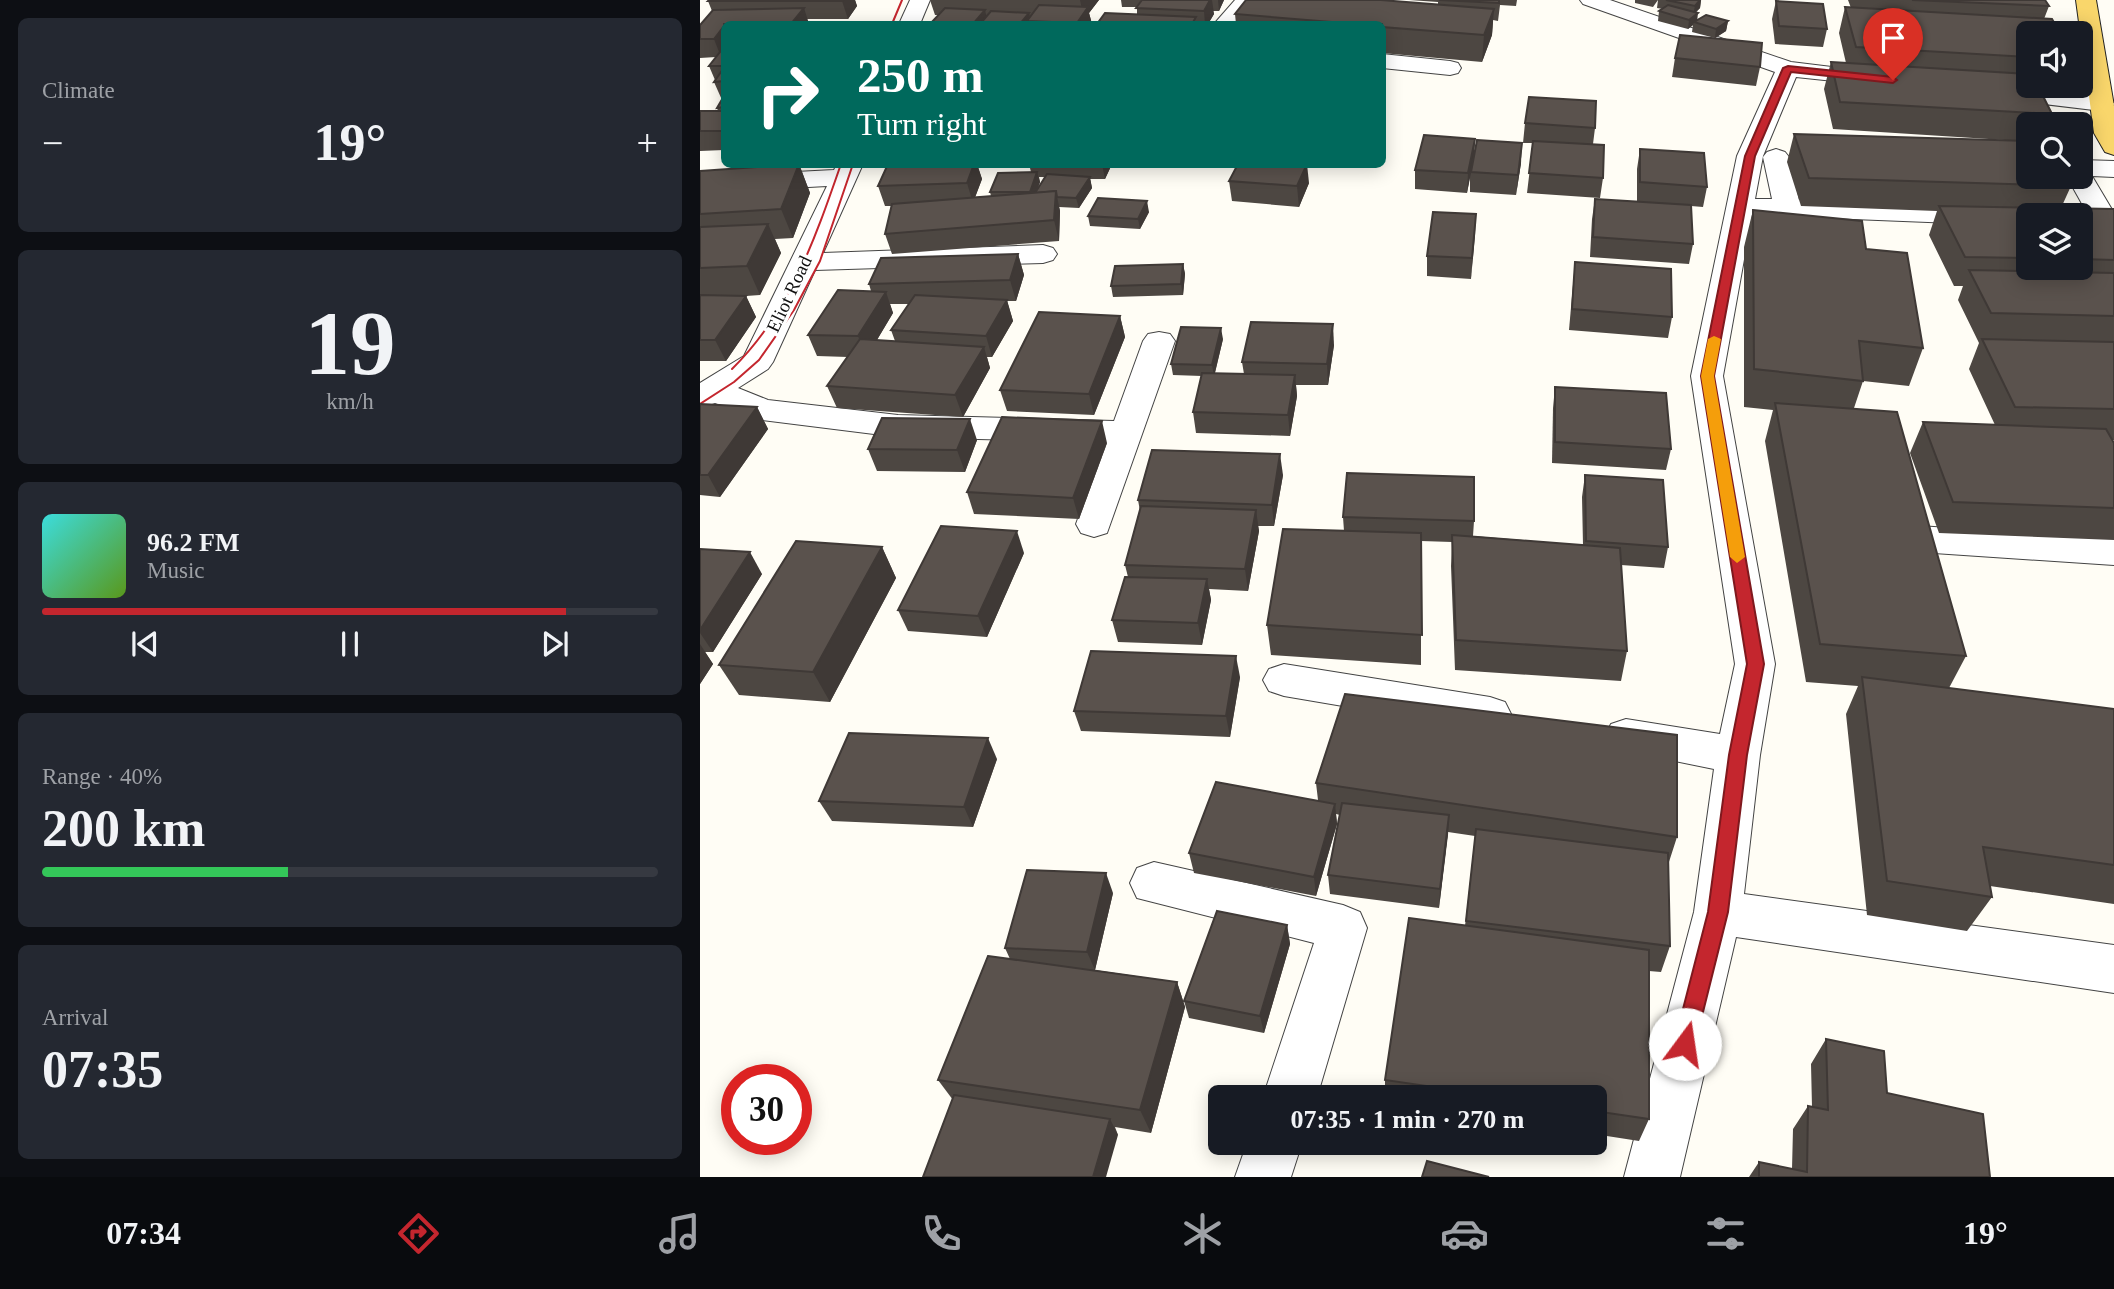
<!DOCTYPE html>
<meta charset="utf-8">
<style>
body{margin:0;font-family:Georgia,serif;background:#242831;color:#f1f3f6;height:100vh;display:flex;flex-direction:column;font-size:26px;white-space:nowrap}
*{box-sizing:border-box;margin:0}
p{font-size:23px;color:#9ea1a6}
.icon{flex:none;width:38px;height:38px;fill:none;stroke:currentColor;stroke-width:2;stroke-linecap:round;stroke-linejoin:round}
.map{position:relative;flex:1;overflow:hidden}
.sheet{display:flex;flex-direction:column;gap:18px;padding:18px;background:#0d0f14;width:700px}
.sheet>*{flex:none}
.guide{position:absolute;left:21px;top:21px;width:665px;height:147px;border-radius:10px;box-shadow:0 4px 18px #0003;background:#00695c;color:#fff;overflow:hidden}
.fabs{position:absolute;left:1316px;top:21px;display:grid;gap:14px}
.fabs a{display:grid;place-items:center;width:77px;height:77px;border-radius:10px;background:#171b24;box-shadow:0 4px 18px #0003;font-size:35px}
.speed{position:absolute;left:21px;top:1064px;display:flex;gap:14px;font-size:35px;font-weight:700;text-align:center}
.speed>*{display:grid;place-content:center;width:91px;height:91px;border-radius:50%;background:#171b24;box-shadow:0 4px 18px #0003;line-height:1}
.speed .limit{border:10px solid #d22;background:#fff;color:#111}
.pin{position:absolute;display:grid;place-items:center;width:60px;height:60px;color:#fff;margin:-72px -30px;border-radius:50% 50% 50% 0;rotate:-45deg;box-shadow:0 0 7px #0007}
.pin .icon{rotate:45deg}
.me{position:absolute;width:77px;margin:-38px;rotate:14deg;stroke-linejoin:round;filter:drop-shadow(0 0 5px #0008)}
.turn{display:flex;align-items:center;gap:24px;height:147px;padding:0 21px;font-size:32px}
.turn .icon{width:91px;height:91px;stroke-width:2.5}
.turn b{display:block;font-size:49px;line-height:60px}
.big{font-size:52px;font-weight:600;line-height:1.1}
.sheet .widget{flex:1;display:flex;flex-direction:column;justify-content:center;gap:10px;min-width:0;padding:0 24px;border-radius:10px;background:#242831}
.sheet .dial{align-items:center;gap:0}
.dial b{font-size:91px;line-height:1}
.song{display:flex;align-items:center;gap:21px}
.cover{width:84px;height:84px;border-radius:10px;background:linear-gradient(135deg,hsl(180 70% 55%),hsl(90 70% 35%))}
.played{height:7px;border-radius:4px;background:linear-gradient(90deg,#c4262e 85%,#363941 85%)}
.keys{display:flex;justify-content:space-around;direction:ltr}
.heat{display:flex;justify-content:space-between;align-items:center;font-size:38px;direction:ltr}
.charge{height:10px;border-radius:5px;background:linear-gradient(90deg,#34c759 40%,#363941 0)}
.trip{position:absolute;left:508px;top:1085px;width:399px;height:70px;border-radius:10px;background:#171b24;box-shadow:0 4px 18px #0003;font-weight:600;line-height:70px;text-align:center}
.tabs{display:flex;height:112px;justify-content:space-around;align-items:center;background:#090b0e;color:#9ea1a6}
.tabs .icon{width:49px;height:49px}
.tabs .selected{color:#c4262e}
.tabs b{font-size:32px;color:#f1f3f6}
main{display:flex;flex:1;min-height:0}
.map>svg:first-child{display:block}
.lines{fill:none;stroke-linecap:round;stroke-linejoin:round}
.minor-casing{stroke:#444;stroke-width:2}
.major-casing{stroke:#222;stroke-width:2}
.minor{fill:#fff;fill-rule:evenodd}
.major{fill:#f9d66b;fill-rule:evenodd}
.tram{stroke:#c4262e;stroke-width:2}
.wall{fill:#4d4742;fill-rule:evenodd}
.shaded-wall{fill:#3f3936}
.building{fill:#5a524d;stroke:#3f3936;stroke-width:2}
.route{fill:#c4262e;stroke:#7f191e;stroke-width:2}
.slow{fill:#f59e0b}
.labels{text-anchor:middle;dominant-baseline:central;stroke-width:7;stroke-linejoin:round;paint-order:stroke}
.far-street-label{font-size:19px;fill:#111;stroke:#fff}
</style>
<main>
<section class="sheet">
<div class="widget"><p>Climate</p>
<div class="heat"><a>−</a><b class="big">19°</b><a>+</a></div>
</div>
<div class="widget dial"><b>19</b><p>km/h</p></div>
<div class="widget">
<div class="song"><i class="cover"></i><div><b>96.2 FM</b><p>Music</p></div></div>
<div class="played"></div>
<div class="keys"><svg class="icon" aria-label="previous" viewBox="0 0 24 24"><path d="M18 5L8 12l10 7zM5 5v14"/></svg><svg class="icon" aria-label="pause" viewBox="0 0 24 24"><path d="M8 5v14M16 5v14"/></svg><svg class="icon" aria-label="next" viewBox="0 0 24 24"><path d="M6 5l10 7-10 7zM19 5v14"/></svg></div>
</div>
<div class="widget"><p>Range · 40%</p><b class="big">200 km</b><div class="charge"></div></div>
<div class="widget"><p>Arrival</p><b class="big">07:35</b></div>
</section>
<div class="map">
<svg width="1414" height="1177" viewBox="0 0 1414 1177">
<rect width="100%" height="100%" fill="#fffdf5"/>
<g class="lines">
<defs>
<g id="minor">
<path d="M210,0H230L220,24H199Z"/>
<path d="M535,0H557L535,24H514Z"/>
<path d="M880,0H910L1091,62L1189,74L1193,79L1189,84L1181,86L1096,77L1063,156L1055,199H1072L1063,157L1067,152L1076,149L1085,152L1089,157L1099,200L1328,210L1340,215H1328V226L1052,215L1023,376L1075,664L1060,755L1044,894L1414,945V993L1036,937L980,1177H924L994,912L1014,769L911,748L905,736L911,724L926,719L1020,734L1035,664L991,376L1037,156L1075,72L883,4Z"/>
<path d="M682,54L750,61L758,63L761,68L758,73L750,75L682,68Z"/>
<path d="M1293,85L1402,97L1410,99L1414,104L1410,109L1402,111L1285,97L1281,92L1285,87Z"/>
<path d="M1381,160L1414,161V177L1392,176L1414,213V227L1405,229L1395,227L1367,177H1381Z"/>
<path d="M137,164H163L123,253L343,245L353,248L357,254L353,260L343,263L115,270L73,362L68,369L38,388L68,400L198,415L414,421L443,341L448,334L459,332L470,334L475,341L407,533L394,537L381,533L376,524L406,442L198,437L62,420L15,403L0,408V383L44,356L127,186L0,193V177L134,170Z"/>
<path d="M1219,526L1414,539V565L1219,552L1206,548L1200,539L1206,530Z"/>
<path d="M584,664L790,697L805,702L811,714L805,726L790,731L584,696L569,691L563,680L569,669Z"/>
<path d="M454,862L643,905L660,912L667,928L617,1097H563L614,943L437,898L430,883L437,868Z"/>
<path d="M547,1143H602L591,1177H535Z"/>
</g>
<path id="major" d="M1376,0H1396L1414,106V155L1405,152L1394,133Z"/>
</defs>
<use href="#minor" class="minor-casing"/>
<use href="#major" class="major-casing"/>
<use href="#minor" class="minor"/>
<use href="#major" class="major"/>
<g class="tram">
<path d="M192,24L202,0"/>
<path d="M32,369C90,312 115,239 141,164"/>
<path d="M0,404L34,382L59,360L94,310L120,261L153,164"/>
</g>
</g>
<g class="wall">
<path d="M9,0H155L157,6L148,19H107L109,24H24V150L0,151V111H18L17,108L22,100L14,82L15,80L9,66L16,57L0,58V25L12,11L8,1Z"/>
<path d="M230,0H399L389,13L392,24H230L239,15H235Z"/>
<path d="M421,0H524L519,11H513L514,14L508,24H397L437,15V7H422Z"/>
<path d="M709,0H817L816,6L800,5L798,21L793,20L792,35L782,62L682,53V24H536L535,14L738,5V2Z"/>
<path d="M935,0H1001L1000,8L996,12L997,20L1028,21L1026,31L1015,38L992,32L993,25L988,29L958,21L959,11L963,9L957,8L958,0L953,7L935,3Z"/>
<path d="M1148,0H1345L1349,6L1344,19L1328,33V86L1352,114L1348,124H1328V177L1371,186L1361,208L1414,209V440H1412L1414,443V540L1239,533L1210,453L1223,422L1295,425L1269,369L1279,343L1258,300L1263,286H1254L1229,235L1237,211L1101,206L1087,162L1094,134L1320,141L1133,129L1124,89L1131,62L1146,63L1139,33L1145,7L1151,8ZM1328,215H1381V268H1328Z"/>
<path d="M1076,1L1127,29L1123,47L1075,44L1072,19Z"/>
<path d="M975,58L1060,67L1056,86L972,77Z"/>
<path d="M825,123L895,128L893,144L903,178L900,198L827,193L833,143H823Z"/>
<path d="M775,139L774,153L821,163L816,195L770,192V176L767,193L715,189V170Z"/>
<path d="M940,149L1007,187L1003,207L991,206L993,244L989,264L890,257L892,219L895,199L937,202V169Z"/>
<path d="M99,164L110,193L93,238L75,239L81,253L60,295L46,296L56,317L26,361H0V171Z"/>
<path d="M188,164H307L306,168L278,167L282,179L275,197L291,196L290,192L331,172L329,164H412L405,179H390L392,188L379,208L359,207L360,211L359,241L192,254L185,234L192,206H185L178,186ZM339,177H345L338,188L340,182Z"/>
<path d="M529,181L609,183L599,207L532,201Z"/>
<path d="M1053,210L1166,249L1223,348L1209,386L1163,381L1154,408L1266,656L1249,688L1414,709V904L1290,886L1292,897L1267,931L1167,915L1146,714L1158,686L1106,682L1065,441L1073,410L1044,407V247Z"/>
<path d="M449,212L440,229L390,226L388,216Z"/>
<path d="M776,214L771,279L727,276V256Z"/>
<path d="M318,254L324,275L316,301H307L313,321L292,357H287L290,368L263,417L137,408L127,386L148,357L117,356L108,335L171,291L169,284ZM190,304H209L191,330L195,341L177,340L193,313Z"/>
<path d="M875,262L972,317L968,338L869,330Z"/>
<path d="M483,264L485,274L483,295L413,297L411,286Z"/>
<path d="M420,316L425,337L394,415L307,411L300,390Z"/>
<path d="M523,339L515,373L544,374L542,362L634,345L628,385H596L597,396L590,436L496,433L493,412L502,376L473,375L471,364Z"/>
<path d="M855,387L971,449L966,470L852,463L853,408Z"/>
<path d="M0,404L57,407L68,429L20,497L0,495Z"/>
<path d="M277,440L265,472L177,471L168,449Z"/>
<path d="M407,443L379,519L274,514L267,492Z"/>
<path d="M583,475L574,526H558L559,531L548,591L509,589L511,600L502,645L418,642L412,620L428,577L425,565L440,511L438,500Z"/>
<path d="M885,475L968,547L964,568L921,565L927,651L921,681L755,670L751,566L752,542L721,541V665L571,655L567,625L644,531L643,517L774,521L773,536L883,545L882,497Z"/>
<path d="M182,547L196,578L130,702L39,695L19,665Z"/>
<path d="M0,549L62,574L13,652H5L13,664L0,684Z"/>
<path d="M324,553L287,637L208,631L198,610Z"/>
<path d="M540,677L530,737L381,731L374,711Z"/>
<path d="M297,759L273,827L132,821L119,801Z"/>
<path d="M616,783L977,837L968,865L970,946L961,972L949,971V1119L939,1141L894,1134V1097H685V1080L765,926L775,836L748,832L739,908L630,894L628,875L640,815L636,814L637,824L616,896L494,873L489,853L618,800Z"/>
<path d="M413,893L395,970L477,982L485,1007L451,1133L415,1127L418,1135L253,1100L238,1080L310,959L305,948Z"/>
<path d="M587,925L590,944L564,1033L489,1018L484,1001Z"/>
<path d="M1126,1039L1187,1093L1290,1177H1049L1059,1162L1092,1169L1093,1129L1108,1106L1112,1107L1111,1064Z"/>
</g>
<g class="shaded-wall">
<path d="M143,0H155L157,6L148,19L142,1Z"/>
<path d="M380,0H399L389,13L392,24H377V23L383,14Z"/>
<path d="M510,0H512L514,14L508,24H505L504,11Z"/>
<path d="M518,0H524L519,11Z"/>
<path d="M1000,0H1001L1000,8L993,15L995,6Z"/>
<path d="M104,8L109,24H91Z"/>
<path d="M794,9L792,35L782,62L784,35Z"/>
<path d="M285,10L287,19L283,24H273Z"/>
<path d="M329,13L331,21H327L328,24H320Z"/>
<path d="M998,13L997,22H994L993,25L988,29L989,20Z"/>
<path d="M1028,21L1026,31L1015,38L1016,29Z"/>
<path d="M24,26V53L21,57L14,39Z"/>
<path d="M775,139L774,158L767,193L768,173Z"/>
<path d="M822,143L821,163L816,195L818,175Z"/>
<path d="M99,164L110,193L93,238L81,209Z"/>
<path d="M274,164H277L282,179L273,203L267,183Z"/>
<path d="M402,164H412L405,179Z"/>
<path d="M607,164L609,183L599,207L597,186Z"/>
<path d="M337,172L340,182L332,202L330,192Z"/>
<path d="M390,177L392,188L379,208L376,198Z"/>
<path d="M356,191L360,211L359,241L354,220Z"/>
<path d="M447,201L449,212L440,229L438,219Z"/>
<path d="M776,214L775,235L771,279L772,258Z"/>
<path d="M68,224L81,253L60,295L47,266Z"/>
<path d="M318,254L324,275L316,301L310,280Z"/>
<path d="M483,264L485,274L483,295L481,284Z"/>
<path d="M186,292L193,313L166,358L158,336Z"/>
<path d="M46,296L56,317L26,361L15,340Z"/>
<path d="M307,300L313,321L292,357L286,336Z"/>
<path d="M420,316L425,337L394,415L389,394Z"/>
<path d="M633,324L634,345L628,385L627,364Z"/>
<path d="M521,328L523,339L514,376L512,365Z"/>
<path d="M284,347L290,368L263,417L255,395Z"/>
<path d="M595,375L597,396L590,436L588,415Z"/>
<path d="M57,407L68,429L20,497L8,475Z"/>
<path d="M270,419L277,440L265,472L257,450Z"/>
<path d="M402,421L407,443L379,519L373,498Z"/>
<path d="M580,454L583,475L574,526L572,505Z"/>
<path d="M556,510L559,531L548,591L545,569Z"/>
<path d="M317,531L324,553L287,637L278,616Z"/>
<path d="M182,547L196,578L130,702L113,672Z"/>
<path d="M50,552L62,574L13,652L0,633V630Z"/>
<path d="M507,579L511,600L502,645L498,623Z"/>
<path d="M0,644L13,664L0,684Z"/>
<path d="M536,656L540,677L530,737L526,716Z"/>
<path d="M288,738L297,759L273,827L264,807Z"/>
<path d="M635,804L637,824L616,896L614,877Z"/>
<path d="M749,815L748,835L739,908L740,889Z"/>
<path d="M406,873L413,893L395,970L387,952Z"/>
<path d="M587,925L590,944L564,1033L560,1016Z"/>
<path d="M477,982L485,1007L451,1133L440,1110Z"/>
<path d="M410,1119L418,1135L406,1177H393Z"/>
</g>
<g class="building">
<path d="M9,0H143L142,1H8Z"/>
<path d="M442,0H510L504,11L436,8Z"/>
<path d="M546,0H681L794,9L784,35L682,27V24H656L535,14Z"/>
<path d="M739,0H799V3Z"/>
<path d="M966,0H1000L995,6Z"/>
<path d="M1212,0H1345L1349,6Z"/>
<path d="M1076,1L1123,4L1127,29L1079,26Z"/>
<path d="M339,5L388,7L377,23L327,21Z"/>
<path d="M968,5L998,13L989,20L959,11Z"/>
<path d="M1145,7L1352,19L1360,33H1328V57L1156,47Z"/>
<path d="M104,8L91,24H24V26L14,39H0V25L13,10Z"/>
<path d="M245,8L285,10L273,24H230Z"/>
<path d="M291,11L329,13L320,24H280Z"/>
<path d="M405,13L496,17L492,24H397Z"/>
<path d="M1006,15L1028,21L1016,29L994,22Z"/>
<path d="M980,35L1062,43L1060,67L975,58Z"/>
<path d="M24,47V66H9Z"/>
<path d="M1131,62L1328,74V86H1338L1352,114L1140,102Z"/>
<path d="M23,69H24V81L14,82Z"/>
<path d="M24,96V107L17,108Z"/>
<path d="M829,97L896,101L895,128L825,123Z"/>
<rect x="0" y="111" width="24" height="20"/>
<path d="M1094,134L1328,141V177H1365L1371,186L1109,178Z"/>
<path d="M724,135L775,139L768,173L715,170Z"/>
<path d="M777,140L822,143L818,175L771,172Z"/>
<path d="M833,141L904,145L903,178L829,173Z"/>
<path d="M940,149L1004,153L1007,187L940,182Z"/>
<path d="M99,164L81,209L0,214V171Z"/>
<path d="M188,164H274L267,183L178,186Z"/>
<path d="M538,164H607L597,186L529,181Z"/>
<path d="M337,172L330,192H290L298,173Z"/>
<path d="M347,174L390,177L376,198L357,197L356,191L335,193Z"/>
<path d="M356,191L354,220L185,234L192,204Z"/>
<path d="M398,198L447,201L438,219L388,216Z"/>
<path d="M895,199L991,205L993,244L893,237Z"/>
<path d="M1239,206L1414,209V260L1381,259V215H1328V258L1265,257Z"/>
<path d="M1053,210L1162,221L1166,249L1207,253L1223,348L1159,341L1163,381L1054,369Z"/>
<path d="M733,212L776,214L772,258L727,256Z"/>
<path d="M68,224L47,266L0,268V227Z"/>
<path d="M318,254L310,280L169,284L181,258Z"/>
<path d="M875,262L971,269L972,317L872,309Z"/>
<path d="M483,264L481,284L411,286L415,266Z"/>
<path d="M1269,270L1414,273V316L1291,313Z"/>
<path d="M138,290L186,292L158,336L108,335Z"/>
<path d="M0,295L46,296L15,340H0Z"/>
<path d="M215,295L307,300L286,336L191,330Z"/>
<path d="M339,312L420,316L389,394L300,390Z"/>
<path d="M551,322L633,324L627,364L542,362Z"/>
<path d="M481,327L521,328L512,365L471,364Z"/>
<path d="M160,339L284,347L255,395L127,386Z"/>
<path d="M1282,339L1414,342V409L1315,407Z"/>
<path d="M502,373L595,375L588,415L493,412Z"/>
<path d="M855,387L966,393L971,449L855,442Z"/>
<path d="M1075,403L1197,412L1266,656L1120,644Z"/>
<path d="M0,404L57,407L8,475H0Z"/>
<path d="M302,417L402,421L373,498L267,492Z"/>
<path d="M182,418L270,419L257,450L168,449Z"/>
<path d="M1223,422L1406,429L1414,443V508L1253,502Z"/>
<path d="M452,450L580,454L572,505L438,500Z"/>
<path d="M647,473L774,477V521L643,517Z"/>
<path d="M885,475L963,480L968,547L886,541Z"/>
<path d="M441,506L556,510L545,569L425,565Z"/>
<path d="M241,526L317,531L278,616L198,610Z"/>
<path d="M583,529L721,533L722,635L567,625Z"/>
<path d="M752,535L920,548L927,651L756,640Z"/>
<path d="M96,541L182,547L113,672L19,665Z"/>
<path d="M0,549L50,552L0,630Z"/>
<path d="M425,577L507,579L498,623L412,620Z"/>
<path d="M391,651L536,656L526,716L374,711Z"/>
<path d="M1162,677L1414,709V865L1283,847L1292,897L1187,881Z"/>
<path d="M645,694L977,735V837L616,783Z"/>
<path d="M149,733L288,738L264,807L119,801Z"/>
<path d="M516,782L635,804L614,877L489,853Z"/>
<path d="M642,803L749,815L740,889L628,875Z"/>
<path d="M776,829L968,853L970,946L766,921Z"/>
<path d="M327,870L406,873L387,952L305,948Z"/>
<path d="M517,911L587,925L560,1016L484,1001Z"/>
<path d="M709,918L949,950V1119L894,1111V1097H802L685,1080Z"/>
<path d="M288,956L477,982L440,1110L238,1080Z"/>
<path d="M1126,1039L1184,1051L1187,1093L1283,1114L1290,1177H1059V1162L1107,1172L1108,1106L1128,1110Z"/>
<path d="M254,1095L410,1119L393,1177H223Z"/>
<path d="M727,1161L789,1177H722Z"/>
</g>
<path class="route" d="M1088,66L1193,77L1197,80L1193,83L1091,72L1055,156L1014,376L1064,664L1047,755L1028,912L995,1044L992,1052L985,1055L977,1052L974,1044L1008,912L1029,755L1047,664L1001,376L1045,156L1083,68Z"/>
<path class="slow" d="M1014,336L1021,339L1014,376L1045,557L1037,563L1030,557L1001,376L1008,339Z"/>
<g class="labels">
<g class="far-street-label">
<text transform="translate(89 294) rotate(-65)">Eliot Road</text>
</g>
</g>
</svg>
<div class="fabs">
<a><svg class="icon" aria-label="sound" viewBox="0 0 24 24"><path d="M4 9h4l5-4v14l-5-4H4zM17 9q2 3 0 6"/></svg></a>
<a><svg class="icon" aria-label="search" viewBox="0 0 24 24"><circle cx="10" cy="10" r="6"/><path d="M15 15l6 6"/></svg></a>
<a><svg class="icon" aria-label="layers" viewBox="0 0 24 24"><path d="M12 4l9 5-9 5-9-5zM3 14l9 5 9-5"/></svg></a>
</div>
<div class="speed"><div class="limit">30</div></div>
<div class="pin" style="left:1193px;top:80px;background:#d93025"><svg class="icon" aria-label="arrive" viewBox="0 0 24 24"><path d="M6 21V4h12l-3 4 3 4H6"/></svg></div>
<svg class="me" style="left:985px;top:1044px" viewBox="-20 -20 40 40"><circle r="19" fill="#fff"/><path d="M0-13L10 11 0 6-10 11z" fill="#c4262e"/></svg>
<div class="trip">07:35 · 1 min · 270 m</div>
<div class="guide">
<div class="turn"><svg class="icon" aria-label="right" viewBox="0 0 24 24"><path d="M7 20v-9h11M14 6l5 5-5 5"/></svg><div><b>250 m</b>Turn right</div></div>
</div>
</div>
</main>
<nav class="tabs">
<b>07:34</b>
<svg class="icon selected" aria-label="directions" viewBox="0 0 24 24"><path d="M12 3l9 9-9 9-9-9zM9 14v-3h6M13 9l2 2-2 2"/></svg>
<svg class="icon" aria-label="music" viewBox="0 0 24 24"><path d="M9 18V5l10-2v13"/><circle cx="6" cy="18" r="3"/><circle cx="16" cy="16" r="3"/></svg>
<svg class="icon" aria-label="phone" viewBox="0 0 24 24"><path d="M5 4h4l2 5-3 2q2 4 5 5l2-3 5 2v4C11 20 4 13 5 4z"/></svg>
<svg class="icon" aria-label="climate" viewBox="0 0 24 24"><path d="M12 3v18M4 7l16 10M4 17L20 7"/></svg>
<svg class="icon" aria-label="car" viewBox="0 0 24 24"><path d="M5 17H2v-5l4-1 3-4h7l3 4 3 1v5h-3M9 17h6M6 11h13"/><circle cx="7" cy="17" r="2"/><circle cx="17" cy="17" r="2"/></svg>
<svg class="icon" aria-label="filters" viewBox="0 0 24 24"><path d="M4 7h16M4 17h16"/><circle cx="9" cy="7" r="2"/><circle cx="15" cy="17" r="2"/></svg>
<b>19°</b>
</nav>
